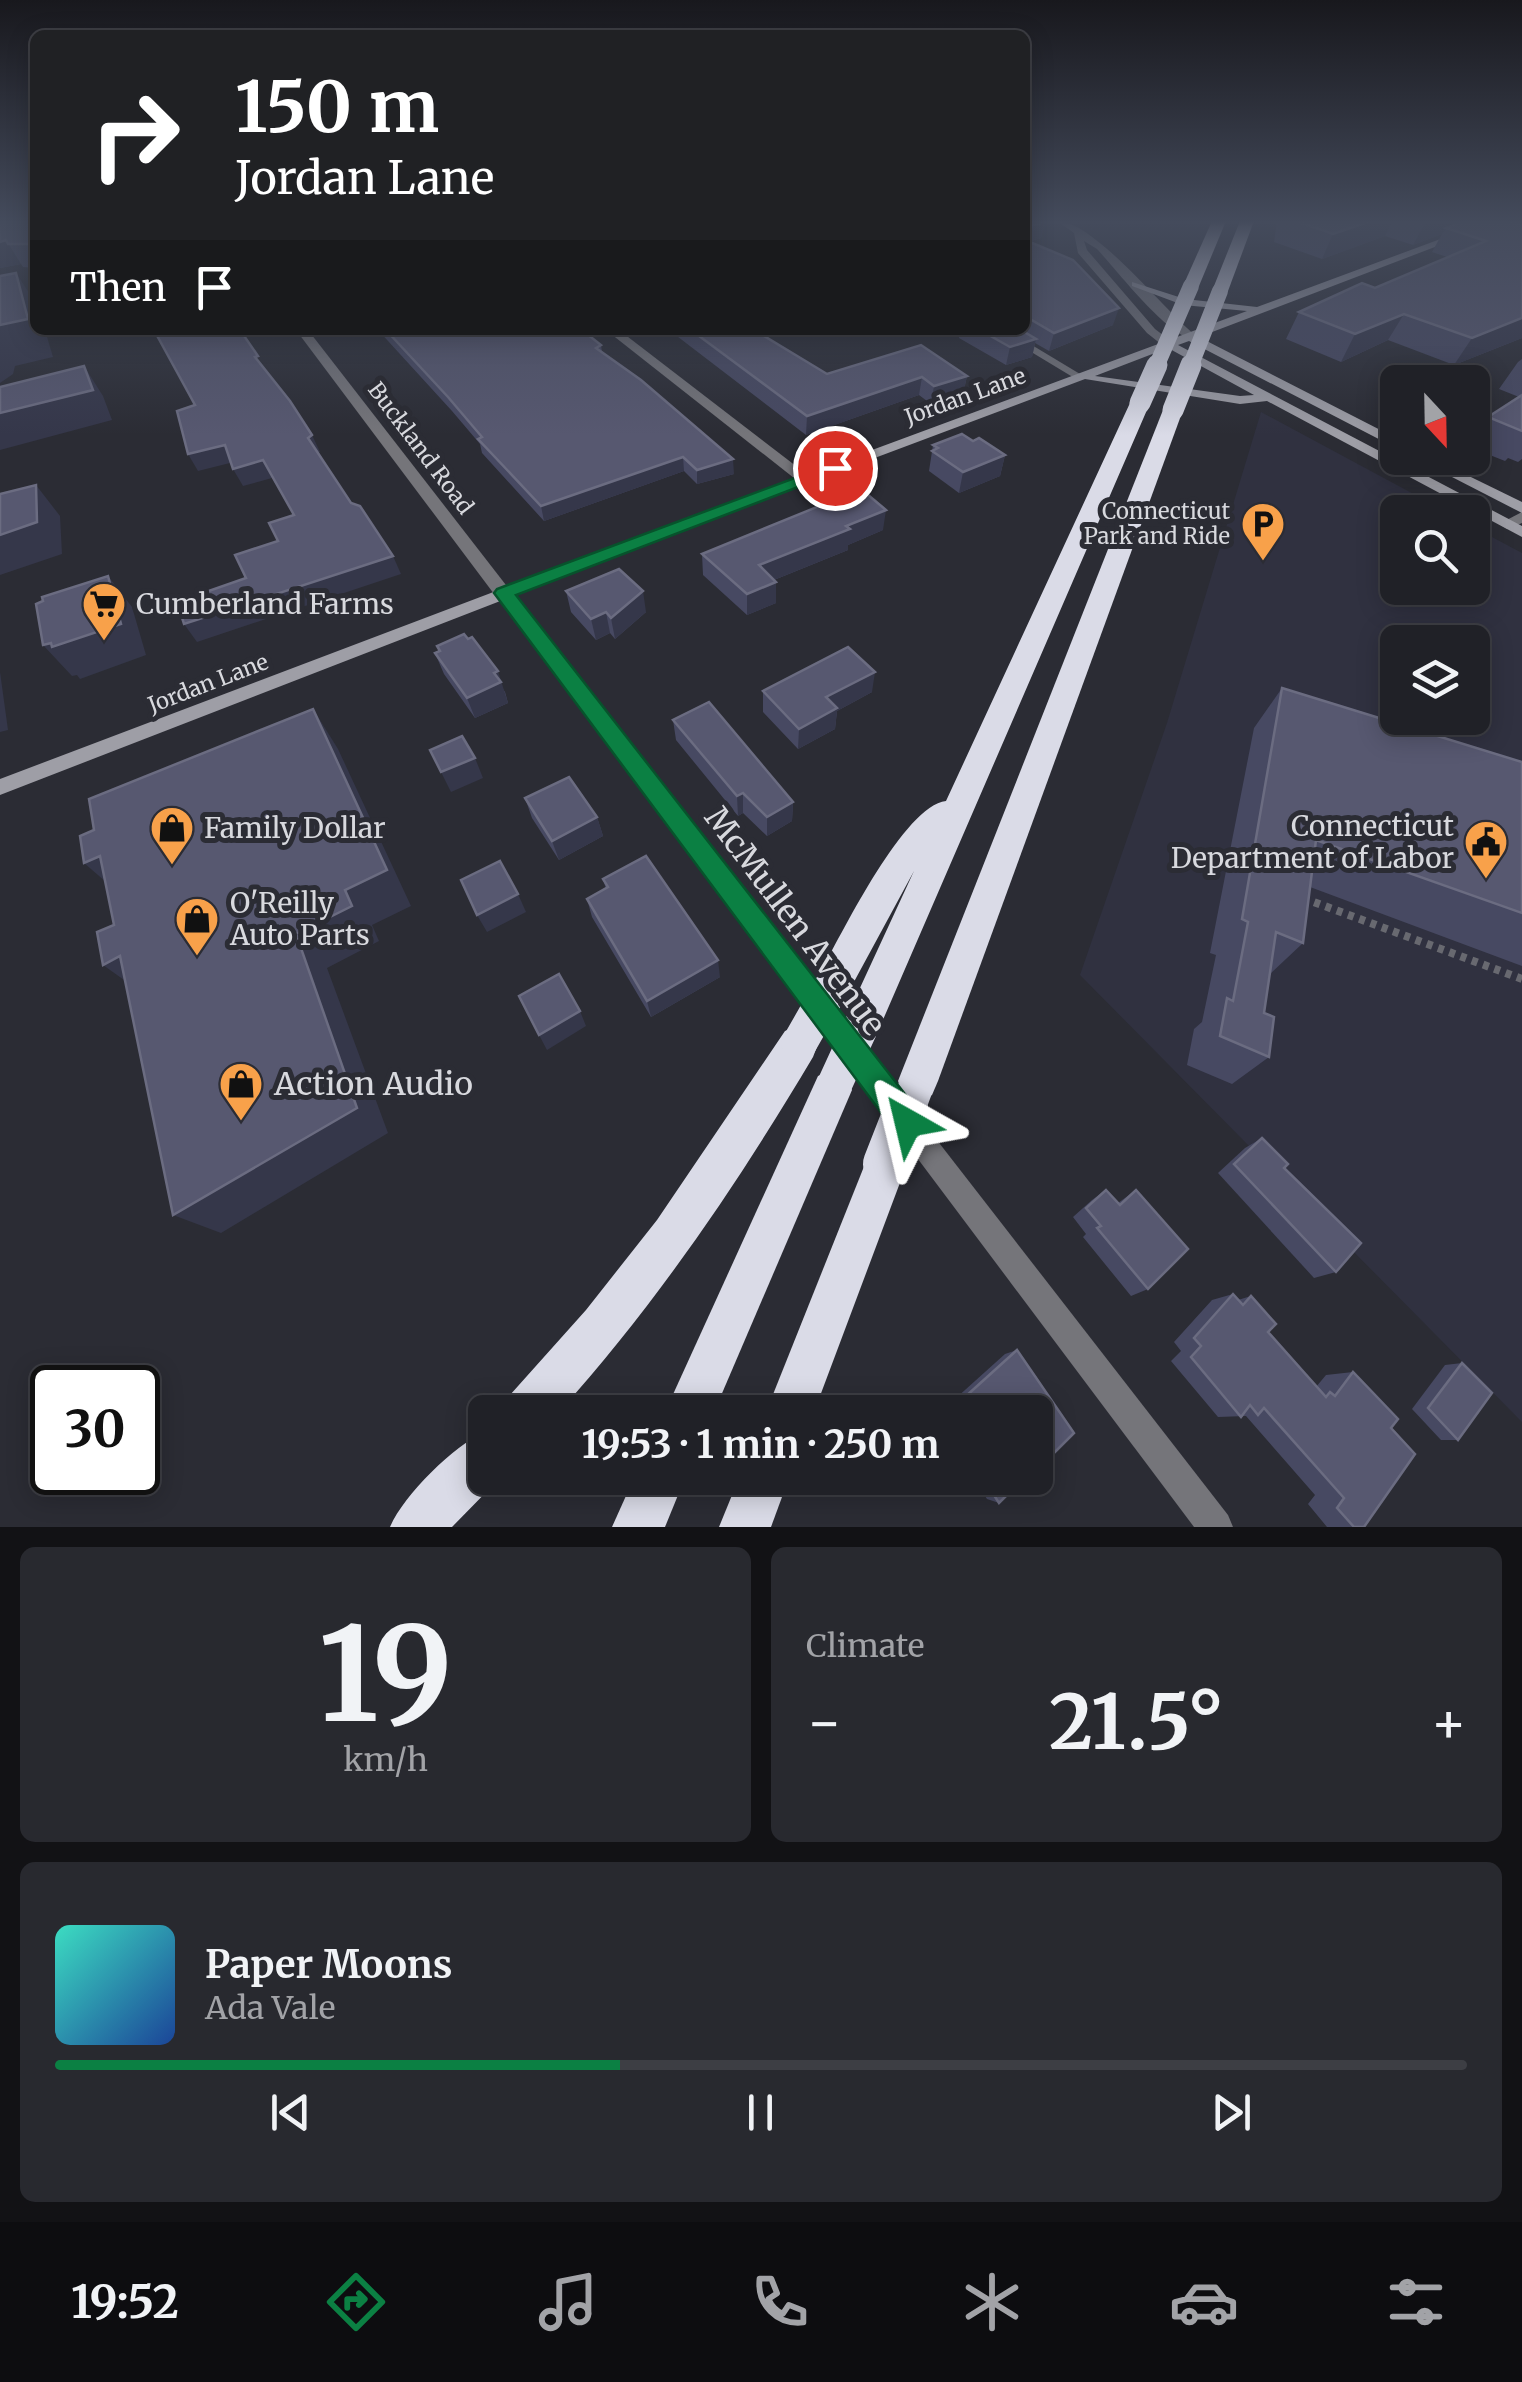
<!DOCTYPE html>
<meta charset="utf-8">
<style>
body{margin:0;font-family:Merriweather,serif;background:#28292f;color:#f1f3f6;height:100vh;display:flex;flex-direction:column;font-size:38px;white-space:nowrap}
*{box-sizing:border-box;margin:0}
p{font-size:32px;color:#a2a3a7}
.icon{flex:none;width:55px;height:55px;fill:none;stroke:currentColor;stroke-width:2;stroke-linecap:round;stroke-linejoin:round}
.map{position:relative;height:1527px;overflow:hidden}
.panel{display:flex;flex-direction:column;gap:20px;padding:20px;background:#121215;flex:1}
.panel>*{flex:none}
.banner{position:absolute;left:30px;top:30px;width:1000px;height:305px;border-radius:15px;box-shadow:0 5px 25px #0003,0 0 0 2px #3d3e44;background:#202124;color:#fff;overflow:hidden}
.needle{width:65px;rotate:158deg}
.tools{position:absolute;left:1380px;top:365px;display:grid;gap:20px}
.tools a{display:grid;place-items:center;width:110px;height:110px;border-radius:15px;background:#202127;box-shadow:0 5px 25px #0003,0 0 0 2px #3d3e44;font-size:50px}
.speed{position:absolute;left:30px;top:1365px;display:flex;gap:20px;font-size:50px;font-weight:700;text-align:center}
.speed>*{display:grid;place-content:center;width:130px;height:130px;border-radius:50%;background:#202127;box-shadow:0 5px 25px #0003,0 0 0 2px #3d3e44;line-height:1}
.speed .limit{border:5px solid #111;border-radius:15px;background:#fff;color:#111}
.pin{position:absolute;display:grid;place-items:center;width:85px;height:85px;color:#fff;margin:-42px;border:5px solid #fff;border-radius:50%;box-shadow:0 2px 10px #0007}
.me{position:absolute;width:110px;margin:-55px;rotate:323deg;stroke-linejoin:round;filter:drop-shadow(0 0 8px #0008)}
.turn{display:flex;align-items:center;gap:35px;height:210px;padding:0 40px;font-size:45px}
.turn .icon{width:130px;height:130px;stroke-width:2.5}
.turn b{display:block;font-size:70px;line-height:85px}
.then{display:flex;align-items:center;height:95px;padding:0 40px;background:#0003;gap:20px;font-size:38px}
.big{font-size:75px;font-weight:700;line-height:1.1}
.panel .tile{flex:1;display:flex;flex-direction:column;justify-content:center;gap:15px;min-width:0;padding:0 35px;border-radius:15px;background:#28292f}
.panel .dial{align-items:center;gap:0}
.dial b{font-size:130px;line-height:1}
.song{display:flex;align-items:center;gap:30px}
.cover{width:120px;height:120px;border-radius:15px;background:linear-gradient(135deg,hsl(170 70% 55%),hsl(220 70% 35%))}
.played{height:10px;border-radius:5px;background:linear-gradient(90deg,#0b8043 40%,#3d3e44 40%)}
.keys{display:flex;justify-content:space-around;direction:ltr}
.heat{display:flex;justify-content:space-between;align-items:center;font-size:55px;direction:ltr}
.panel .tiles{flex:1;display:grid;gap:20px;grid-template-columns:1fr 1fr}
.tile:last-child{grid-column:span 2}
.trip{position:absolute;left:468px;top:1395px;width:585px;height:100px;border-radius:15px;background:#202127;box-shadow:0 5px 25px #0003,0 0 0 2px #3d3e44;font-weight:700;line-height:100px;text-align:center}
.dock{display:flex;height:160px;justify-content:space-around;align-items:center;background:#0d0d10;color:#a2a3a7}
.dock .icon{width:70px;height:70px}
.dock .current{color:#0b8043}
.dock b{font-size:45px;color:#f1f3f6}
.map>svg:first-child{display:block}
.built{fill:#303140;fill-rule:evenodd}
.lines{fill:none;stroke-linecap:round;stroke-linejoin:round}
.path{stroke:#686970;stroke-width:8;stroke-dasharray:6 6;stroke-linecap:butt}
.service{fill:#75757a;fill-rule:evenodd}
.minor{fill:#75757a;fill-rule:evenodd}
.tertiary{fill:#75757a;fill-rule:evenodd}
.secondary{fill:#9e9ea6;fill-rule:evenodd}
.motorway{fill:#dadbe7;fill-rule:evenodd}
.motorway-bridge-far3{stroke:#dadbe7;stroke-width:16}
.motorway-bridge-far2{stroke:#dadbe7;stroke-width:21}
.motorway-bridge-far1{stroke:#dadbe7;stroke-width:35}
.motorway-bridge{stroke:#dadbe7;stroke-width:46}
.wall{fill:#474962}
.shaded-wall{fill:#35374a}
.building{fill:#575870;stroke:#6b6c81;stroke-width:2.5}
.route{fill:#0b8043;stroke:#07532c;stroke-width:2.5}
.labels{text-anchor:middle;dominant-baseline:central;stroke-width:10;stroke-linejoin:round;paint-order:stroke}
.far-street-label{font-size:22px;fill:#d8d9de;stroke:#2b2c34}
.far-poi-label{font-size:22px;fill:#d8d9de;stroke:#2b2c34;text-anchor:end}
.poi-label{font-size:28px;fill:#d8d9de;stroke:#2b2c34;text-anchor:start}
.near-street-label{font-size:32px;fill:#d8d9de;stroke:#2b2c34}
.near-poi-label{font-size:32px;fill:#d8d9de;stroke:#2b2c34;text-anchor:start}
</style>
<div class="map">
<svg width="1522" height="1527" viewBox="0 0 1522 1527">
<rect width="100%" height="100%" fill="#2b2c34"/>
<path class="built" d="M1261,412L1447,512H1398V588H1472L1473,527L1522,553V1422L1080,975L1167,723ZM1398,642H1472V718H1398Z"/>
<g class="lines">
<path class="path" d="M1303,898L1522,979"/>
<path class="service" d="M995,330H1007L1085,377L1076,379Z"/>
<g class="minor">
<path d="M296,330H308L1228,1515L1233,1527H1194Z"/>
<path d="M606,330H619L809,476V482H799Z"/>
<path d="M1522,512V523L1507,529L1499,524Z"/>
</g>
<path class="tertiary" d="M1057,221C1094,221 1162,308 1195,335V339C1170,340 1116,269 1097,249L1084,241L1087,250L1155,329L1176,345L1166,348L1147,333L1078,253L1074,233Z"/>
<g class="secondary">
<path d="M1489,221H1503L1199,337L1398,439V449L1189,341L1178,345L1522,526V537L1267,401L1240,404L1085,379L704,522L0,795V779L694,516L1247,311L1183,305L1132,286V282L1185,299L1257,307ZM1168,348L1254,395L1240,396L1095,376Z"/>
<path d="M1415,458H1432L1522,502V513Z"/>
</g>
<g class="motorway">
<path d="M1212,221H1226L1199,286L1185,289L1183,286Z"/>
<path d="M1240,221H1254L1228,291L1214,294L1212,291Z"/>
<path d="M1140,397L1150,403L879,1029L866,1034L853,1029L847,1016L914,871L849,991L836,996L823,991L818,979L823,967C844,930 904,806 946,801L1130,403Z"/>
<path d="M1173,404L1183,410L938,1081L932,1095L918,1101L904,1095L898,1081L1163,410Z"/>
<path d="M799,1025L813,1031L818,1044L813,1057C738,1183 657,1303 559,1412H503L510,1395L586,1310L657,1220L785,1031Z"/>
<path d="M832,1070L846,1076L852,1090L714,1412H665L818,1076Z"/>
<path d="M886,1143L901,1149L907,1164L814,1412H766L871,1149Z"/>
<path d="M485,1432V1478H500L452,1527H390C403,1496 454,1445 485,1432Z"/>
<path d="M634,1478H685L665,1527H612Z"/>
<path d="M739,1478H789L771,1527H719Z"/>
</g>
<g class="motorway-bridge-far3">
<path d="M1156,367L1191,286"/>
<path d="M1190,367L1220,291"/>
</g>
<g class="motorway-bridge-far2">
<path d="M1140,403L1157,365"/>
<path d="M1173,410L1191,365"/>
</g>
<g class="motorway-bridge-far1">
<path d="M799,1044L836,979"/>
<path d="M832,1090L866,1016"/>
<path d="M905,1116L918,1081"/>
</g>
<path class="motorway-bridge" d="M886,1164L906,1113"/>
</g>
<g class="wall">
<path d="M0,221L35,227V268L23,267L21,264L0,268Z"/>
<path d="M1025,221H1055L1054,223L1044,226L1041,238L1028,242L1113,325L1049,351L1035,343L1032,357L1006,365L959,338L960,331L958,330H1025Z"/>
<path d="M1277,221H1522V338L1454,365L1388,340L1341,362L1286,339L1299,312L1375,288L1447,257L1432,252L1442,234L1413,245L1385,236L1322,259L1274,242Z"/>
<path d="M378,330H582L601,345L602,352L734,474L697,484L684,471L544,521L482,453L480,444L452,411Z"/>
<path d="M669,330H754L827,374L967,376L963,394L931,404L919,395L806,435Z"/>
<path d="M1522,359V459L1518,462L1508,458L1505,461L1472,448V439L1488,417L1519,397L1499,389L1518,362Z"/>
<path d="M973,441L1005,455L1000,476L959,493L929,471L933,445Z"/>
<path d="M883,530L848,545V550L774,580L776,582V603L747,615L703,575L702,554Z"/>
<path d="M566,591L646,612L615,639L610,633L596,640L571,612Z"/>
<path d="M468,639L505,692L508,703L475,718L444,674L435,653L439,651L437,646Z"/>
<path d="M1282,688L1522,762V966L1310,887L1303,943L1270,974L1264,1013L1269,1057L1232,1084L1187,1065L1194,1029L1202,1022L1216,955L1210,953L1254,728Z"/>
<path d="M763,691L872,692L837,711L835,729L798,749L763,712Z"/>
<path d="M673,720L793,802L792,821L767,836L743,813L738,816L676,740Z"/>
<path d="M525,798L597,817L603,836L559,860L532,818Z"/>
<path d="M603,879L720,977L651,1017L592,917L587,899L606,889Z"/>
<path d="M1262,1138L1284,1168L1336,1272L1314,1278L1218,1173L1245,1148Z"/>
<path d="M1106,1190L1118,1203L1136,1190L1148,1289L1131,1296L1083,1237L1086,1234L1073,1217L1092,1200Z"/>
<path d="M1233,1294L1238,1300L1251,1296L1268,1332L1316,1387L1326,1375L1353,1372L1391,1428L1364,1527H1327L1308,1504L1315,1495L1246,1416L1218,1417L1171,1361L1181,1351L1174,1342L1212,1300Z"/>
<path d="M1017,1350L1035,1412H948L945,1408L1005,1354Z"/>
<path d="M1462,1363L1458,1440H1441L1412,1409L1445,1365Z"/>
<path d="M973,1478H1029L1012,1495L1008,1494L999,1503L987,1499Z"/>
</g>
<g class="shaded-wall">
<path d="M1027,221H1055L1054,223L1044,226L1041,238L1025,242V227Z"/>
<path d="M1371,221H1393L1385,236L1322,259L1333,234Z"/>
<path d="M1426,221H1478L1446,228L1442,234L1413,245Z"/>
<path d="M6,240L21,264L0,268V242Z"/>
<path d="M16,273L35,302V330H45L53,357L15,366L13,374L0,383V325Z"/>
<path d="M1119,308L1113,325L1049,351L1054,333Z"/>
<path d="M1404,314L1388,340L1341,362L1355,334Z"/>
<path d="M1522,318V338L1454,365L1472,338Z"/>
<path d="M1036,339L1032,357L1006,365L1010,347Z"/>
<path d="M84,366L103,396L112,420L0,450V413Z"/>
<path d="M967,376L963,394L931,404L934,386Z"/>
<path d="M922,377L919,395L806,435L807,416Z"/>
<path d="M312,435L320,452L315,455L308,438Z"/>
<path d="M225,445L234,462L198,471L188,454Z"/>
<path d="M1005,455L1000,476L959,493L963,472Z"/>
<path d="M683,457L684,471L544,521L541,506Z"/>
<path d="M733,459L734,474L697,484V470Z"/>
<path d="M263,460L272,478L243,486L233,469Z"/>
<path d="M36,485L60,516L62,554L0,575V535Z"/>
<path d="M886,510L883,530L848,545V550L759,586V565L846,526Z"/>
<path d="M393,556L401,574L197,642L184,624Z"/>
<path d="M108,576L132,607L146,655L80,679L77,675L72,676L43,645Z"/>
<path d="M776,582V603L747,615V594Z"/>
<path d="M643,591L646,612L615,639L611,618Z"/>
<path d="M606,612L610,633L596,640L591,619Z"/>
<path d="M498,671L508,703L475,718L467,698L494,673Z"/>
<path d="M0,672L8,730L0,732Z"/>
<path d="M875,672L872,692L837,711L835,729L798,749L799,729L826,697Z"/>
<path d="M313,709L338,749L411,906L372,925L379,941L327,968L388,1133L221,1233L173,1215L296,934L345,890Z"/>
<path d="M475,758L483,778L451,792L441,772Z"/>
<path d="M743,793V813L738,816L737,796Z"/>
<path d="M793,802L792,821L767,836V817Z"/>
<path d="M597,817L603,836L559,860L552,841Z"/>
<path d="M100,856L127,900L84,863Z"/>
<path d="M518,894L526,912L487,932L477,915Z"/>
<path d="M120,956L148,997L103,965Z"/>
<path d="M718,960L720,977L651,1017L647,1001Z"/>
<path d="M580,1011L586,1026L547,1050L539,1035Z"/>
</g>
<g class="building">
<path d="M0,221H30L35,232V244H8L6,240L0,242Z"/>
<path d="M1025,221H1043L1045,222L1025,227Z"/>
<path d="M1296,221H1371L1333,234Z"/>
<path d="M1463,221H1510L1522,225V318L1472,338L1404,314L1355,334L1299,312L1362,283L1375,288L1486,241L1446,228Z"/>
<path d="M1025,240L1073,260L1119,308L1054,333L1025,316Z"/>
<path d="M16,273L28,319L0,325V276Z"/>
<path d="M154,330H240L258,356L255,357L290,401L312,435L308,438L351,503L360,506L393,556L184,624L177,602L246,578L235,555L278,541L269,523L294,515L263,460L233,469L225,445L188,454L177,411L195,405Z"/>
<path d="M386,330H582L601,345L596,348L641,380L733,459L697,470L683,457L541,506L478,439L482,437L448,397Z"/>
<path d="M691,330H754L827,374L921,345L967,376L934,386L922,377L807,416Z"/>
<path d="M980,330H1021L1036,339L1010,347Z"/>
<path d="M84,366L93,390L0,413V387Z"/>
<path d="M1522,395V431L1488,417Z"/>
<path d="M962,434L973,441L979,438L1005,455L963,472L932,451L938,448L933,445Z"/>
<path d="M36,485L37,522L0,535V494Z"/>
<path d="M861,489L886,510L846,526L850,529L759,565L776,582L747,594L702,554Z"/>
<path d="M619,569L643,591L611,618L606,612L591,619L566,591Z"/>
<path d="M108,576L121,624L52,647L51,643L43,645L36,604L43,601L42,597Z"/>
<path d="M464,634L468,639L472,637L498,671L494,673L501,682L467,698L435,653L440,651L437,646Z"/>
<path d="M848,647L875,672L826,697L837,708L799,729L763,691Z"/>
<path d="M1282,688L1522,762V913L1316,840L1303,943L1276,932L1264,1013L1274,1017L1269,1057L1220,1036L1227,998L1233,1001L1248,922L1242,919Z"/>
<path d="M709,702L793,802L767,817L743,793L737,796L673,720Z"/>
<path d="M313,709L387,870L345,890L352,906L296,934L357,1108L173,1215L120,956L103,965L97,932L114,925L100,856L84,863L80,836L94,830L89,799Z"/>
<path d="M462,736L475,758L441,772L430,750Z"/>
<path d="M569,777L597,817L552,841L525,798Z"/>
<path d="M646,856L718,960L647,1001L587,899L608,887L603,879Z"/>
<path d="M500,861L518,894L477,915L461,880Z"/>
<path d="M559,974L580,1011L539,1035L519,996Z"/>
<path d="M1262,1138L1288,1164L1284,1168L1361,1243L1336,1272L1234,1164Z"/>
<path d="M1106,1190L1120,1205L1136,1190L1188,1249L1148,1289L1097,1228L1101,1226L1086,1208Z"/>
<path d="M1233,1294L1243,1305L1251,1296L1276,1324L1268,1332L1326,1397L1330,1392L1335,1396L1353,1372L1398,1419L1391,1428L1415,1454L1364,1527H1354L1337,1508L1344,1498L1264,1408L1258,1415L1250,1405L1241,1417L1191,1357L1201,1346L1194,1338Z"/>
<path d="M1017,1350L1074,1433L1035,1472V1412H958L954,1407Z"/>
<path d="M1462,1363L1492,1393L1458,1440L1428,1408Z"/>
<path d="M983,1478H1029L1012,1495L1010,1492L999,1503Z"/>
</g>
<linearGradient id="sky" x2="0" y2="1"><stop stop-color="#18181d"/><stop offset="0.51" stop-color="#444b5c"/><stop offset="1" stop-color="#444b5c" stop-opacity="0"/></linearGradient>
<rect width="1522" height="435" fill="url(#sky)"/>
<path class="route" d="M835,463L843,468L840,471L516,595L919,1112L923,1123L919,1134L908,1138L897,1134L494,593L497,589Z"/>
<defs>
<symbol id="parking-pin" viewBox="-11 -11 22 30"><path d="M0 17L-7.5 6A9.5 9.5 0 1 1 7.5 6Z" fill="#f8a14a" stroke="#2b2c34"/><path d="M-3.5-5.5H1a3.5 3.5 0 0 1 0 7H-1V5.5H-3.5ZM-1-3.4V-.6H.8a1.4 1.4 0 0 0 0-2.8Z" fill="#111"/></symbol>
<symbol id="supermarket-pin" viewBox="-11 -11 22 30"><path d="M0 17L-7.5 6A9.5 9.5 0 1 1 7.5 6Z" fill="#f8a14a" stroke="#2b2c34"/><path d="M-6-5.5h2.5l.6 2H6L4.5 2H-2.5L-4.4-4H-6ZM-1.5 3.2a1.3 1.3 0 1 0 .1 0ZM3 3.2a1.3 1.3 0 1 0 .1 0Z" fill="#111"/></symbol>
<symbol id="shop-pin" viewBox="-11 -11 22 30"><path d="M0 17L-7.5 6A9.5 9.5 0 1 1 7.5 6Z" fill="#f8a14a" stroke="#2b2c34"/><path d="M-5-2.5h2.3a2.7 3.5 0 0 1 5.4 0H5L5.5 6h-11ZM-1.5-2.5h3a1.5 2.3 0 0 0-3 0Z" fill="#111"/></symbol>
<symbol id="civic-pin" viewBox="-11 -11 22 30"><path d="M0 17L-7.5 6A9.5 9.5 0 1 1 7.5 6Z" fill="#f8a14a" stroke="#2b2c34"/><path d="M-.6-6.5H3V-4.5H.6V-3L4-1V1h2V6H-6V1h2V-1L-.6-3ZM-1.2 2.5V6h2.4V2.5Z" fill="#111"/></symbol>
</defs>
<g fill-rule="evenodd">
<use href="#parking-pin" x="1238" y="499" width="50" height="68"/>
<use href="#supermarket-pin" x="79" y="579" width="50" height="68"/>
<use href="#shop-pin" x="147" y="803" width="50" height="68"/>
<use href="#civic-pin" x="1461" y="817" width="50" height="68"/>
<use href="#shop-pin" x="172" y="894" width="50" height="68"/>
<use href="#shop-pin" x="216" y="1059" width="50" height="68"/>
</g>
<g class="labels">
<g class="far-street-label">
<text transform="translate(965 396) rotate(-20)">Jordan Lane</text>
<text transform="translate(421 448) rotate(53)">Buckland Road</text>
<text transform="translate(208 683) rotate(-21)">Jordan Lane</text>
</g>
<g class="far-poi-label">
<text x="1230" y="511">Connecticut<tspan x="1230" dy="25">Park and Ride</tspan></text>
</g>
<g class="poi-label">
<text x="136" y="604">Cumberland Farms</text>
<text x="1454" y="826" text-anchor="end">Connecticut<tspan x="1454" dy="32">Department of Labor</tspan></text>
<text x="204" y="828">Family Dollar</text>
<text x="230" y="903">O'Reilly<tspan x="230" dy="32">Auto Parts</tspan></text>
</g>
<g class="near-street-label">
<text transform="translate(795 921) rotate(53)">McMullen Avenue</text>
</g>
<g class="near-poi-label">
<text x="274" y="1084">Action Audio</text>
</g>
</g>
</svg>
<div class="tools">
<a><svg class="needle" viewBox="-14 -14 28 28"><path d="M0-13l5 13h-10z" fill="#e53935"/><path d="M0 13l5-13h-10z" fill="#a2a3a7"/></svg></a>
<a><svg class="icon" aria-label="search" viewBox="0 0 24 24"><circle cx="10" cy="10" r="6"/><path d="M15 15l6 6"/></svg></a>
<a><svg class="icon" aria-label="layers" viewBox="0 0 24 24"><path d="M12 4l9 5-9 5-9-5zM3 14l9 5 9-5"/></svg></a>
</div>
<div class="speed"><div class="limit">30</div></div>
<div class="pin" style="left:835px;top:468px;background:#d93025"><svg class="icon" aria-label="arrive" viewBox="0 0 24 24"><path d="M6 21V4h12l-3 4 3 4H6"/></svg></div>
<svg class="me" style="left:908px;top:1123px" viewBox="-20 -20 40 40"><path d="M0-17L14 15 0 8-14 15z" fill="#0b8043" stroke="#fff" stroke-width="4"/></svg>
<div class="trip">19:53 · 1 min · 250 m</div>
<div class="banner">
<div class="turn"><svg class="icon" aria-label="right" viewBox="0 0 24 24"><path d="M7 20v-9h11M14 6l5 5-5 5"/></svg><div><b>150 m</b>Jordan Lane</div></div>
<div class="then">Then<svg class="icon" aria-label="arrive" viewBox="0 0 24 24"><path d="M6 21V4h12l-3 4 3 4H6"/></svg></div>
</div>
</div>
<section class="panel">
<div class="tiles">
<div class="tile dial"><b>19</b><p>km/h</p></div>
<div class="tile"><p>Climate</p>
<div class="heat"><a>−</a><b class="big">21.5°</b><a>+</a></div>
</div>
<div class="tile">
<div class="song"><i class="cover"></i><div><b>Paper Moons</b><p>Ada Vale</p></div></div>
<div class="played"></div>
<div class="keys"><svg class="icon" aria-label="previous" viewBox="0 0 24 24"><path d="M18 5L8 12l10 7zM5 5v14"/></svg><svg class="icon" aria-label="pause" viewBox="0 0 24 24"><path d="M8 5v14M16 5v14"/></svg><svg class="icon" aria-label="next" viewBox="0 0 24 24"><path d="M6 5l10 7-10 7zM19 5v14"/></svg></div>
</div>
</div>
</section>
<nav class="dock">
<b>19:52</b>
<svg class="icon current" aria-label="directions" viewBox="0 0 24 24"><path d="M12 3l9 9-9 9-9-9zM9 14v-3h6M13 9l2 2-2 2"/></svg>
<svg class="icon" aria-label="music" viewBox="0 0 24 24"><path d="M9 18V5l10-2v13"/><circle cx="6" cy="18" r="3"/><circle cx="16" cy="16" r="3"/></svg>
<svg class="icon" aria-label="phone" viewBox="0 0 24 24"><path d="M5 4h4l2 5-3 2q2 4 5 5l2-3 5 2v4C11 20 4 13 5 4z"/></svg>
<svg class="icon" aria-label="climate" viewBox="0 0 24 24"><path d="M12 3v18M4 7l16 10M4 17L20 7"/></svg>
<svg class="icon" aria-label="car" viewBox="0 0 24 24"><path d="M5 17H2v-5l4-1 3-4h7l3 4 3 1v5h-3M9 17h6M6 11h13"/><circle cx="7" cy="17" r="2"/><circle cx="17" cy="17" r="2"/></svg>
<svg class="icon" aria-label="filters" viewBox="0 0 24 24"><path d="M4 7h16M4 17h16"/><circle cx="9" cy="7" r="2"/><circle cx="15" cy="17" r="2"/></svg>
</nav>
